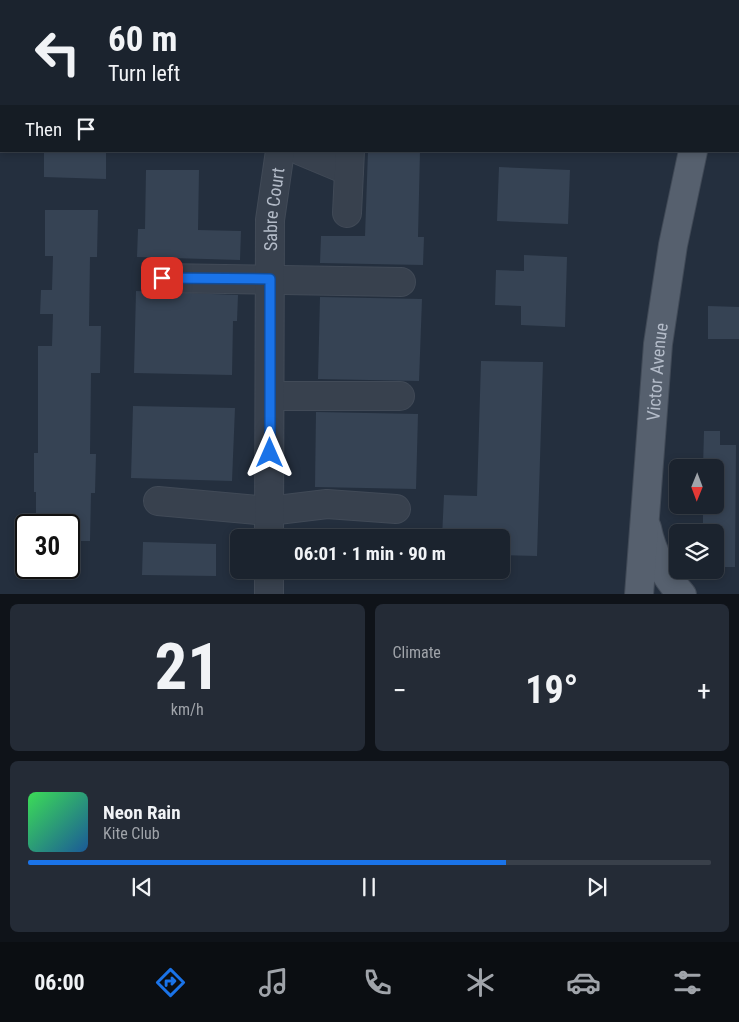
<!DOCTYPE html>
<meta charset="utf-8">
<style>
body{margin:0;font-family:"Roboto Condensed",sans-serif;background:#242b36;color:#f1f3f6;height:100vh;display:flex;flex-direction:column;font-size:19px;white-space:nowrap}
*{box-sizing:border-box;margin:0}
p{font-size:16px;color:#a0a4aa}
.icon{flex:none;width:28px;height:28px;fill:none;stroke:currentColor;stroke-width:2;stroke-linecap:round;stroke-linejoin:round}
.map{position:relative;height:594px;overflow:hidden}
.side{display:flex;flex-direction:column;gap:10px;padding:10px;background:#0f1319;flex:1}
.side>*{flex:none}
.banner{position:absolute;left:0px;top:0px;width:740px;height:152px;box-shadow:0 2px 8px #0003,0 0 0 1px #39404a;background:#1b232e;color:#f1f3f6;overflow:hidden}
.needle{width:32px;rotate:181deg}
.buttons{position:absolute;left:669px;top:459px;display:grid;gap:10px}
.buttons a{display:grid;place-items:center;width:55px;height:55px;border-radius:8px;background:#1b232e;box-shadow:0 2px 8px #0003,0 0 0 1px #39404a;font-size:25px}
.speed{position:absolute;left:15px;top:514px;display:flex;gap:10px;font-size:25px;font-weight:700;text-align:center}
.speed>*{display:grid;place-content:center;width:65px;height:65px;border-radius:50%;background:#1b232e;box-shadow:0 2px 8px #0003,0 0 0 1px #39404a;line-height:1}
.speed .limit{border:2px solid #111;border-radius:8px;background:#fff;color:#111}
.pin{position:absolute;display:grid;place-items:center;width:42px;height:42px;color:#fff;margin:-21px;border-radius:10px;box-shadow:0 2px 8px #0006}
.me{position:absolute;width:55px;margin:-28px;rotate:0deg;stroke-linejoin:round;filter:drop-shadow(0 0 4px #0008)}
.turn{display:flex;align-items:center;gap:18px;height:105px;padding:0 25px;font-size:22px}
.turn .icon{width:65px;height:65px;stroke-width:2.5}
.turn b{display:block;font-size:35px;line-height:42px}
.then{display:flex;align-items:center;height:48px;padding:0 25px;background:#0003;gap:10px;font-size:19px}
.big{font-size:38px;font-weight:700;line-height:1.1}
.side .widget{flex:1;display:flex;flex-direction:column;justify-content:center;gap:8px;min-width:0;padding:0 18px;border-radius:8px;background:#242b36}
.side .dial{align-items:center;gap:0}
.dial b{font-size:65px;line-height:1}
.song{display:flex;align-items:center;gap:15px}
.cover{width:60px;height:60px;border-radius:8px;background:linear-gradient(135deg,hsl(130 70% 55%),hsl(210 70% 35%))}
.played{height:5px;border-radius:2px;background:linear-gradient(90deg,#1a73e8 70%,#39404a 70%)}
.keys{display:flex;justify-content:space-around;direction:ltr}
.heat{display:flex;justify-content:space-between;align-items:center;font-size:28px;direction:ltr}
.side .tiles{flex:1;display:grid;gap:10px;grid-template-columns:1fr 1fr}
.widget:last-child{grid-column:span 2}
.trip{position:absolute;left:230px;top:529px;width:280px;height:50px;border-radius:8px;background:#1b232e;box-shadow:0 2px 8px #0003,0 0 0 1px #39404a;font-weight:700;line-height:50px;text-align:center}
.tab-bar{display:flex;height:80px;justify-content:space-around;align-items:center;background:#0b0e12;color:#a0a4aa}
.tab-bar .icon{width:35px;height:35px}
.tab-bar .current{color:#1a73e8}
.tab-bar b{font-size:22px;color:#f1f3f6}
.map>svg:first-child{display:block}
.building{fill:#364354}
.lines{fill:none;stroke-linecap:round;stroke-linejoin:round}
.minor-casing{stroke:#414a57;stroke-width:30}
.major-casing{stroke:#414a57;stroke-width:30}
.minor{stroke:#38414e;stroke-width:28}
.major{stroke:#56606e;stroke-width:28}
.route-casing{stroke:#114b97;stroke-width:12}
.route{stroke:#1a73e8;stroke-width:9}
.labels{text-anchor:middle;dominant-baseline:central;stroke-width:5;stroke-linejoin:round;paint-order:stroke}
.street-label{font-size:18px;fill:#b4bcc9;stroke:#1d2633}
</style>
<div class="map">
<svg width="739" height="595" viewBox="0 0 739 595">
<rect width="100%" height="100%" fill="#242f3e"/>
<g class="building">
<path d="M44,151H106V179L44,177Z"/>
<path d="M368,151H420L418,237H424L423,265L320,263L321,236H365Z"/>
<path d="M499,167L570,170L568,224L497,221Z"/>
<path d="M146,170H199L198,230L241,231L240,260L137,257L138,229H145Z"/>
<path d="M45,210H98L97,257H90L89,326H101L100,373H91L90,454H96L95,493H91L90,541H69V525H36V492H34V453H38V346H52L53,314H40L41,290H52L53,256H45Z"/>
<path d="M524,255L567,257L565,327L521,325V306L495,305L496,270L524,271Z"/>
<path d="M136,291L238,295L237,321H233L232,375L134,373Z"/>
<path d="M320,297L422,299L419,381L318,379Z"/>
<path d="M708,306L739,307V339H708Z"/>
<path d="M481,361L543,362L537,556L501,555V538H442L444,495L477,496Z"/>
<path d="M133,406L235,408L232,481L131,478Z"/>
<path d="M316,412L418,414L416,489L315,487Z"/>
<path d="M704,431H720V445H736L735,567H715V532H703V505H715V468H703Z"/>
<path d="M143,542L216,544V576L142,575Z"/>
</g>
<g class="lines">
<defs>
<g id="minor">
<path d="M0,13L1,0"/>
<path d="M301,151L349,171"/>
<path d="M347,213L350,151"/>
<path d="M162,278L401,282"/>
<path d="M270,396H400"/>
<path d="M158,501L269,511L327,504L396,509"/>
<path id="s1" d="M269,538L270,220L280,151"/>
<path d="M269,595V570"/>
</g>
<g id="major">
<path d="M726,1V0"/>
<path d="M647,528C652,553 665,576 682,595"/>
<path id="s2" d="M639,595L658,344L673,245L693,151"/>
</g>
</defs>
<use href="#minor" class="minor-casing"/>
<use href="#major" class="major-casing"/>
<use href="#minor" class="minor"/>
<use href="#major" class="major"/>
</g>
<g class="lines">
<defs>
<path id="route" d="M162,278L270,279V453"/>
</defs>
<use href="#route" class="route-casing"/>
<use href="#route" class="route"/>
</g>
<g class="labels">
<g class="street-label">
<text stroke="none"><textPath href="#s1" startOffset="329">Sabre Court</textPath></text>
<text stroke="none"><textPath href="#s2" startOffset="224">Victor Avenue</textPath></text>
</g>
</g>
</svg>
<div class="buttons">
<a><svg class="needle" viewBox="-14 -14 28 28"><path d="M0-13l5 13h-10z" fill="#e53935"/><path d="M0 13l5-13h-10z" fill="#a0a4aa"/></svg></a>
<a><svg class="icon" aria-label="layers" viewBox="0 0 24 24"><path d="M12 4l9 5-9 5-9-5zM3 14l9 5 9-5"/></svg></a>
</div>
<div class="speed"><div class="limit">30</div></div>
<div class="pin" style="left:162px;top:278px;background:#d93025"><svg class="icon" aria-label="arrive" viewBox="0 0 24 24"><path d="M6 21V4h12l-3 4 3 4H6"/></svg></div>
<svg class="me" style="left:270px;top:453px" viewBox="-20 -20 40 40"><path d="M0-17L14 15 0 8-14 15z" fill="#1a73e8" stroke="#fff" stroke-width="4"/></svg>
<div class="trip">06:01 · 1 min · 90 m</div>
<div class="banner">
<div class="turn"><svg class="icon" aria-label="left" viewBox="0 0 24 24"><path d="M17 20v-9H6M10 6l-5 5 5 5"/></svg><div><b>60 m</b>Turn left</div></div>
<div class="then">Then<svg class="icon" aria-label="arrive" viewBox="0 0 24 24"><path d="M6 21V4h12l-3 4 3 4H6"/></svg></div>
</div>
</div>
<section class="side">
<div class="tiles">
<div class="widget dial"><b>21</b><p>km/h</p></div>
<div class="widget"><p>Climate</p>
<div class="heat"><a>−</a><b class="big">19°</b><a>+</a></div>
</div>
<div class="widget">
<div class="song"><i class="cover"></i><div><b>Neon Rain</b><p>Kite Club</p></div></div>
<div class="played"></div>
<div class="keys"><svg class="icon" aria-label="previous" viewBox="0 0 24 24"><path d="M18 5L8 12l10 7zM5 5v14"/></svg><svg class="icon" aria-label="pause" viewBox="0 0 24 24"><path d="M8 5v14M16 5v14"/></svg><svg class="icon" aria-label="next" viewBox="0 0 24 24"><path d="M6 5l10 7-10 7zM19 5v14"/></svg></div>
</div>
</div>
</section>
<nav class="tab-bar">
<b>06:00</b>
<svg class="icon current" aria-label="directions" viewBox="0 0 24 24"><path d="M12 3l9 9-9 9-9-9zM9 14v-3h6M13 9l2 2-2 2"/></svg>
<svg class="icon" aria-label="music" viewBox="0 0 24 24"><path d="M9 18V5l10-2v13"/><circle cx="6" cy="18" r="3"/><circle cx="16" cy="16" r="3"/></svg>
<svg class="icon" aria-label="phone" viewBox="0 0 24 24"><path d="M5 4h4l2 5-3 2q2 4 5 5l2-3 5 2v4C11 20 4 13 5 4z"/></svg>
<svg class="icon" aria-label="climate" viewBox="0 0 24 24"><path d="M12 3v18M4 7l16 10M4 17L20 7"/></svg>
<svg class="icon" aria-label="car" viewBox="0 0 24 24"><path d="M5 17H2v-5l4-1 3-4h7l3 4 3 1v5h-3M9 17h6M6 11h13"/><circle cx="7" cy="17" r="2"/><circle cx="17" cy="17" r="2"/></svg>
<svg class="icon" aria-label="filters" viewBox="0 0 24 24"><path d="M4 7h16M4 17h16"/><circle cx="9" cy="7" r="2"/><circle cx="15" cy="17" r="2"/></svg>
</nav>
